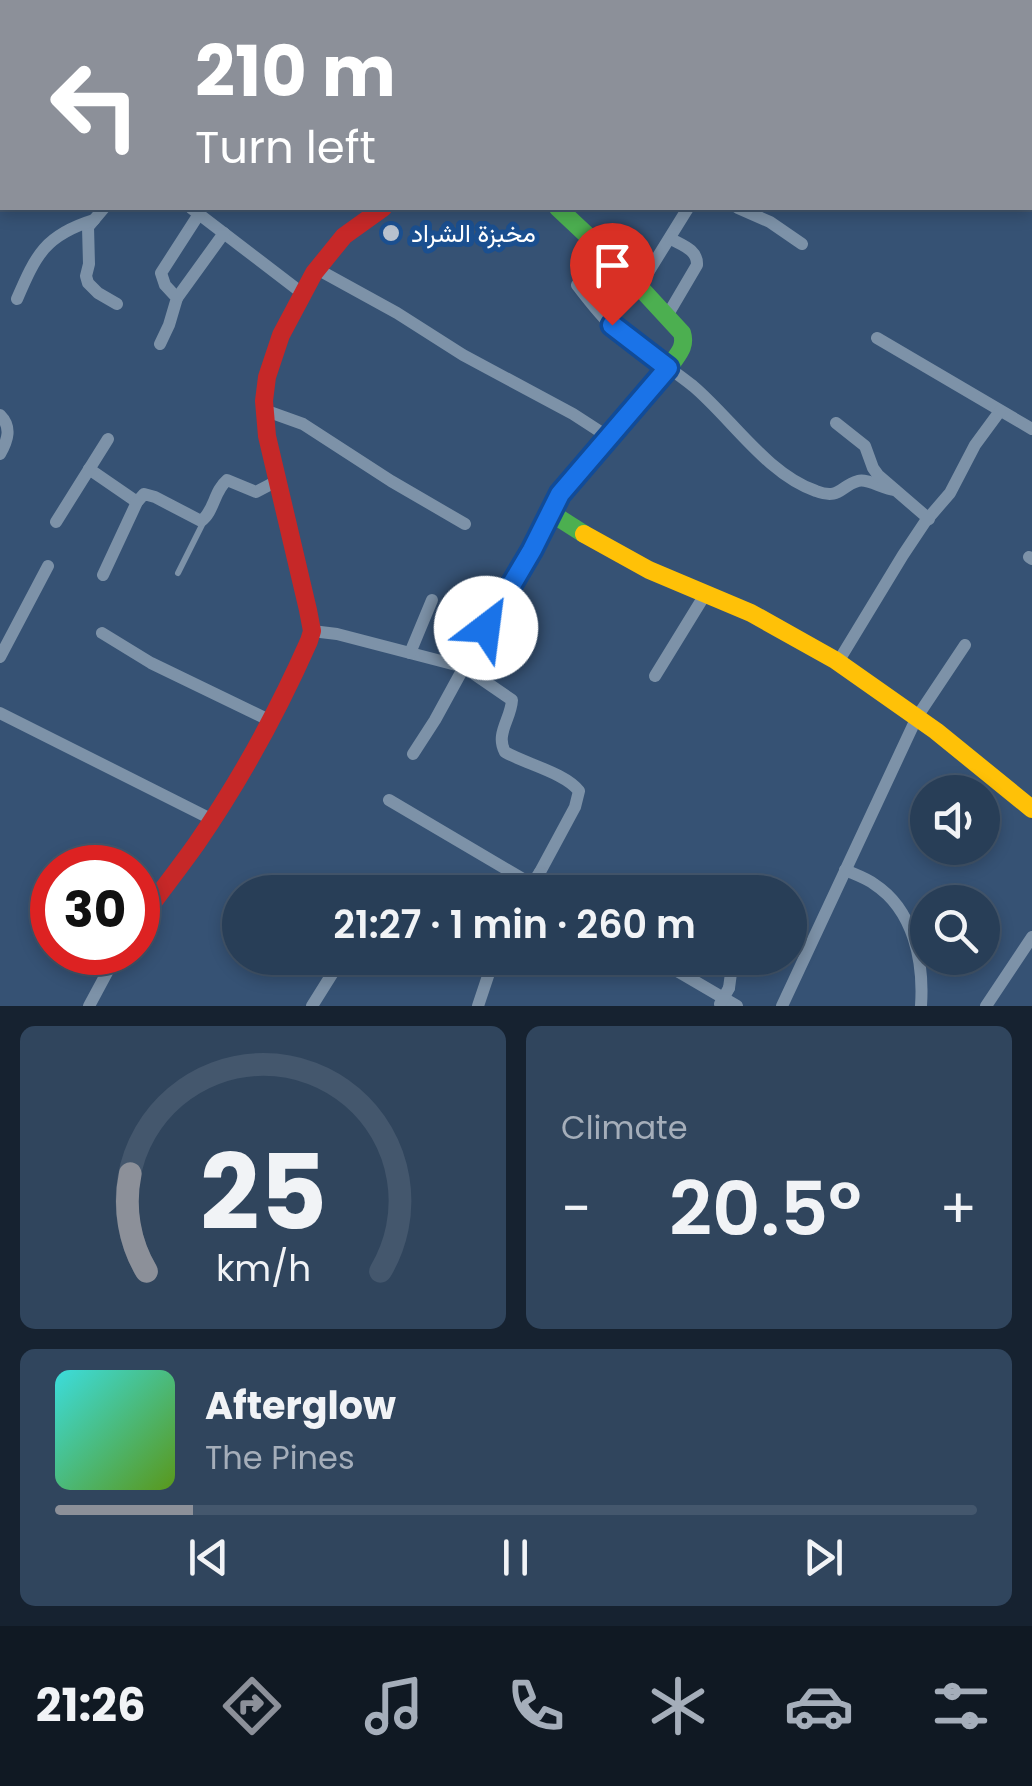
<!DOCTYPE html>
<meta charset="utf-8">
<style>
body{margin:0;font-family:Poppins,Vazirmatn,sans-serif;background:#30455d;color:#f1f3f6;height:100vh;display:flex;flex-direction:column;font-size:38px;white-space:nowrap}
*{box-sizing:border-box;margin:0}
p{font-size:32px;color:#a5aeba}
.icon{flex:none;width:55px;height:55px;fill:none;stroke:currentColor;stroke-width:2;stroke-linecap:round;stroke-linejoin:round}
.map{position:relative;height:1006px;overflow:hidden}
.details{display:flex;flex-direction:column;gap:20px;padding:20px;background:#162230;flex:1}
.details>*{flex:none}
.top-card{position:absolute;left:0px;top:0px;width:1032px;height:210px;box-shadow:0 5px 15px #0003,0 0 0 2px #44576d;background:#8c9099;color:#fff;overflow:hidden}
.tools{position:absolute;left:910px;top:775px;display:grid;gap:20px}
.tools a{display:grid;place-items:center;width:90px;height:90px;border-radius:50%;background:#283e57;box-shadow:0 5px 15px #0003,0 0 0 2px #44576d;font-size:50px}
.speed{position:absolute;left:30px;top:845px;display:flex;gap:20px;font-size:50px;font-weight:700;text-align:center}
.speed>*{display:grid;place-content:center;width:130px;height:130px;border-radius:50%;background:#283e57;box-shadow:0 5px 15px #0003,0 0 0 2px #44576d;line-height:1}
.speed .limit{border:15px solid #d22;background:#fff;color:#111}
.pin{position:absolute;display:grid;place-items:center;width:85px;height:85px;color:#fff;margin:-102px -42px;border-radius:50% 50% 50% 0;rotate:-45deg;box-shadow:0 0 10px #0007}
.pin .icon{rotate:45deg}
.me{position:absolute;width:110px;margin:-55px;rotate:30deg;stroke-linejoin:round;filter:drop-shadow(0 0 8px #0008)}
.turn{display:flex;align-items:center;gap:35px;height:210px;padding:0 30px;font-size:45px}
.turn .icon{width:130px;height:130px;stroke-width:2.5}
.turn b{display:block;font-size:70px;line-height:85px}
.big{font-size:75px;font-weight:600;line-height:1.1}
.details .widget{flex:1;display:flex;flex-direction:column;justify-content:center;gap:15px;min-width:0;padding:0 35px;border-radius:15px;background:#30455d}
.details .dial{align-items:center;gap:0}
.dial svg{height:260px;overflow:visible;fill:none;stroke:#44576d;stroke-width:7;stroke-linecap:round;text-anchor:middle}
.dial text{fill:#f1f3f6;stroke:none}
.song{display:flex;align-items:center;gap:30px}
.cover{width:120px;height:120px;border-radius:15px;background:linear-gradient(135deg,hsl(180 70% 55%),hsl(90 70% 35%))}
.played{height:10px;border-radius:5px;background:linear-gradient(90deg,#8c9099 15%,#44576d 15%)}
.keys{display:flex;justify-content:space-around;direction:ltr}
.heat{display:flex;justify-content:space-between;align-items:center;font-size:55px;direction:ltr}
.details .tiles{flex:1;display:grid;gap:20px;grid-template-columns:1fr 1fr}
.widget:last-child{grid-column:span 2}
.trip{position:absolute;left:222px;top:875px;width:585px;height:100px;border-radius:50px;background:#283e57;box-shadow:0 5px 15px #0003,0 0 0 2px #44576d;font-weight:600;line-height:100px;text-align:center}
.dock{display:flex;height:160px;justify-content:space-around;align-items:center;background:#101923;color:#a5aeba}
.dock .icon{width:70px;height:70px}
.dock .selected{color:#8c9099}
.dock b{font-size:45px;color:#f1f3f6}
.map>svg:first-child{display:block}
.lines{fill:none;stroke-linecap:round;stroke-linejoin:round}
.lane{stroke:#7d92a8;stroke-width:6}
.street{stroke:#7d92a8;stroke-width:12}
.fast{stroke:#4caf50;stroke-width:18}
.slow{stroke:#ffc107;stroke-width:18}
.jam{stroke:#c62828;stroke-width:18}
.street-bridge{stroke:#7d92a8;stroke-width:12}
.route-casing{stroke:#114b97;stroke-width:25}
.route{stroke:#1a73e8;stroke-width:18}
.poi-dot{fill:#b9c2ce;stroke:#1b4f8f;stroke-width:4}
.labels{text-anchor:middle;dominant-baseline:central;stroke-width:10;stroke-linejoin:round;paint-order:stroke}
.poi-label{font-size:25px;fill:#fff;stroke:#1b4f8f;text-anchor:start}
</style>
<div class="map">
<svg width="1032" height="1006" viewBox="0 0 1032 1006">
<rect width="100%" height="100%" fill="#365274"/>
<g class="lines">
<path class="lane" d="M178,573L204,521"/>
<g class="street">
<path d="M25,0L32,2"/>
<path d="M676,0L679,2"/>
<path d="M763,0L765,2"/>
<path d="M887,0L889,2"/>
<path d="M642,2L645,0"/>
<path d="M0,100L2,102"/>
<path d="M1030,167H1032"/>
<path d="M104,208L88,227L89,264L86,276L88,283L98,293L117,304"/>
<path d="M191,208L302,293"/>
<path d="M738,208L770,222L802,244"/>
<path d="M317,269L397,313L463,355L573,414L610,438"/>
<path d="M577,285C588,299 599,314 612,326C638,348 667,365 693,386C732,419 767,474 816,491C840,500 840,486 858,481C867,478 883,489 895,490"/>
<path d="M639,287L688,208"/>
<path d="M177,298L224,233"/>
<path d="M17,299C36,255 45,235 94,220"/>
<path d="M667,316L697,265C698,250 682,245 671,239"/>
<path d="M877,338L1032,429"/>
<path d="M160,344L169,325L177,298L165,285L161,273L199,214"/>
<path d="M264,410L303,424L391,481L465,524"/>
<path d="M0,415C12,427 8,440 0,454"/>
<path d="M836,423L865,446L873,468L878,475L929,519"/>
<path d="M89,469L137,502"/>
<path d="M56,522L108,439"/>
<path d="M1029,557L1032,559"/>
<path d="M103,575L137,502L144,494L155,497L201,521C214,512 214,491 227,480L256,492L277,481"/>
<path d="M312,631L337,634L464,667L499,602L533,550L551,513"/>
<path d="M102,633L151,663L271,721"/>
<path d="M410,653L432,600"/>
<path d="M0,657L48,566"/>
<path d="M838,662L903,555L925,522L950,493L975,445L1000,411"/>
<path d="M655,676L706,593"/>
<path d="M0,713L211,819"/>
<path d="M413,754L435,720L464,667L512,700C511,719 495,734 505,752C526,764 565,773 579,791L575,807L540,872"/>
<path d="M389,800L545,892"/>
<path d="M845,870C854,874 866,878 874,884C914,910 924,962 921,1006"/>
<path d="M655,958L737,1006"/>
<path d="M729,988L733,958"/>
<path d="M89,1006L118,952"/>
<path d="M312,1006L342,958"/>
<path d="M478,1006L494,958"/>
<path d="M782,1006L917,717L965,645"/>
<path d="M986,1006L1032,937"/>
</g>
<path class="fast" d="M558,208L622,268L682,333C686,346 679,353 672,363L560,494L551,513L584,534"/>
<path class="slow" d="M584,534L649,570L751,613L835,660L936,731L1032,809"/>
<path class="jam" d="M138,923C157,896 178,870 197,843C241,779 278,711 309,641L312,631L308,610L267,436L264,401L267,377L281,335L314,273L344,236L383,208"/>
<g class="street-bridge">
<path d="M531,886L540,872"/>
<path d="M720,1004L729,988"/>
</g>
</g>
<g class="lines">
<defs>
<path id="route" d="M486,628L532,550L560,494L668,368L612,325"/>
</defs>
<use href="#route" class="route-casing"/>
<use href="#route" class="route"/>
</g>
<circle class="poi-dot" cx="391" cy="233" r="10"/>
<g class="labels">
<g class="poi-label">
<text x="411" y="233">مخبزة الشراد</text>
</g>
</g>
</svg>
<div class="tools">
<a><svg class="icon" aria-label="sound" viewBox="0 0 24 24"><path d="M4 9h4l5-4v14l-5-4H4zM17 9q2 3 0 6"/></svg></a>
<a><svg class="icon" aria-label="search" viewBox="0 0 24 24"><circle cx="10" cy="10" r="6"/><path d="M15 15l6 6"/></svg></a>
</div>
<div class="speed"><div class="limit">30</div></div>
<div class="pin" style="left:612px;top:325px;background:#d93025"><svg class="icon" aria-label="arrive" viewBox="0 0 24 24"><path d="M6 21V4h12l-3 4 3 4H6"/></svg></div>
<svg class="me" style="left:486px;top:628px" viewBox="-20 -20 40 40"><circle r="19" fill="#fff"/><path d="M0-13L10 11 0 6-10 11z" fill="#1a73e8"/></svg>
<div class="trip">21:27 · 1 min · 260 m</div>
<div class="top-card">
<div class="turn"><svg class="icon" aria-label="left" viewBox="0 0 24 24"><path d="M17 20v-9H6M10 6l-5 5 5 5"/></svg><div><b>210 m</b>Turn left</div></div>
</div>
</div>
<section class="details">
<div class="tiles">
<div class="widget dial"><svg viewBox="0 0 100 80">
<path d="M14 69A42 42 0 1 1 86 69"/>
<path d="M14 69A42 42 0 0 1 9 39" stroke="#8c9099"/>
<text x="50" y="56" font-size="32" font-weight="700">25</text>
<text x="50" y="72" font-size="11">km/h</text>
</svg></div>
<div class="widget"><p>Climate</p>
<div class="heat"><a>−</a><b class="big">20.5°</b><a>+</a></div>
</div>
<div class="widget">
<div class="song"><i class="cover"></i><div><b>Afterglow</b><p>The Pines</p></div></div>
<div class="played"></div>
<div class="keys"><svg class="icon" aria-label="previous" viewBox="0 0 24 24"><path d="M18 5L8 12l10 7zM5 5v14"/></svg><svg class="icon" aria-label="pause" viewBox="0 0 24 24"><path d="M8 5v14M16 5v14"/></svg><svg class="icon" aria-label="next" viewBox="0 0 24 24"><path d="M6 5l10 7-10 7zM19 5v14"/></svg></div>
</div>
</div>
</section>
<nav class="dock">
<b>21:26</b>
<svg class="icon selected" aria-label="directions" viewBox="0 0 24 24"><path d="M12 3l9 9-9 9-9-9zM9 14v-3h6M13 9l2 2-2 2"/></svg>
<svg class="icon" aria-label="music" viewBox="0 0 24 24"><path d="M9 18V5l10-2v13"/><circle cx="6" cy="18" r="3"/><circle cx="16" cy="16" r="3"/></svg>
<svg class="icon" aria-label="phone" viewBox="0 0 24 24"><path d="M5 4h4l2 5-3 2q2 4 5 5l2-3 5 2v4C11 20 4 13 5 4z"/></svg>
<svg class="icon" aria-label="climate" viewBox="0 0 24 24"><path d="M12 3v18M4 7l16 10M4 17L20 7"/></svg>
<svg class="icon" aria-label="car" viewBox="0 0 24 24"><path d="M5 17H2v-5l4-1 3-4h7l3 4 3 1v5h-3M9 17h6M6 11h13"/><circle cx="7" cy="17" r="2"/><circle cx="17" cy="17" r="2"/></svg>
<svg class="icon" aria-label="filters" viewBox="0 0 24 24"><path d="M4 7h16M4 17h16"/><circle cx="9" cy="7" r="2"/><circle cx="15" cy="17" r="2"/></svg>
</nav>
